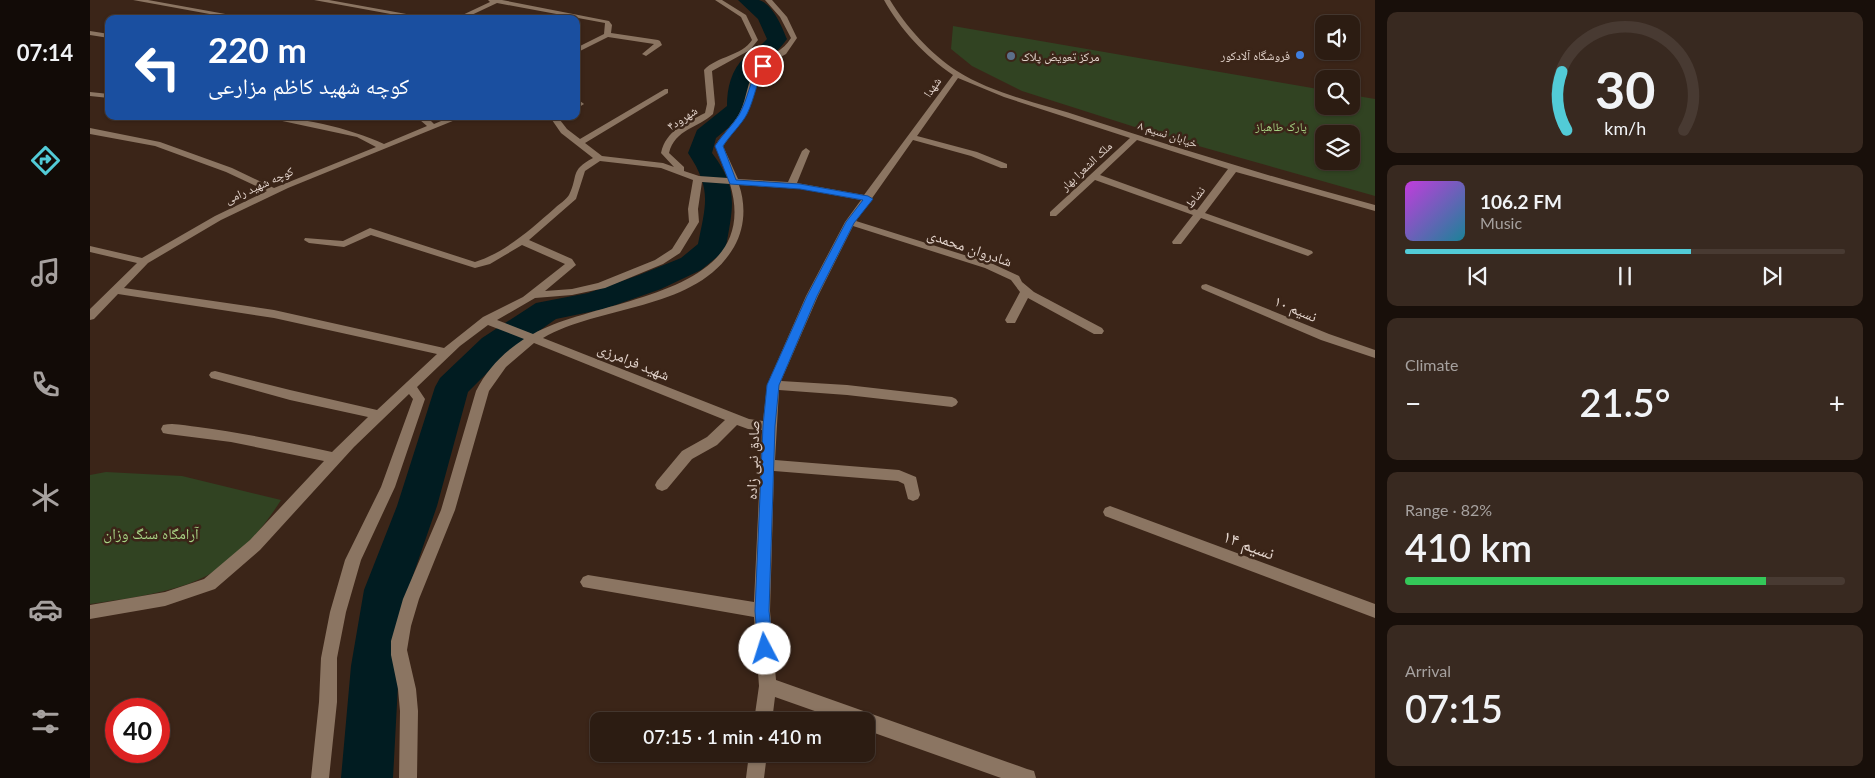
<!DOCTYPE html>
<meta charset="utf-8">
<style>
body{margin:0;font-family:Lato,"Noto Naskh Arabic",sans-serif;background:#382920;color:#f1f3f6;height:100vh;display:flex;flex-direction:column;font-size:19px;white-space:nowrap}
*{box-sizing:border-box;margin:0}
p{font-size:16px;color:#a6a19f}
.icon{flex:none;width:28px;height:28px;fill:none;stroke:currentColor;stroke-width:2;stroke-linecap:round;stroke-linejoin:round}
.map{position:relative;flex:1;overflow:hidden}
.sheet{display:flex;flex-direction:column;gap:12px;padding:12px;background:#180f0a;width:500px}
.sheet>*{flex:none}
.banner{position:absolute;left:15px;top:15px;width:475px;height:105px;border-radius:10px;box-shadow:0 1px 4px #0004,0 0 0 1px #483a32;background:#1a4fa0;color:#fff;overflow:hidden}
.fabs{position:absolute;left:1225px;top:15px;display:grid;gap:10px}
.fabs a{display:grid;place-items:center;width:45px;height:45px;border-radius:10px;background:#2c1c12;box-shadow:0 1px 4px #0004,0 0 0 1px #483a32;font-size:25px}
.speed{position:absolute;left:15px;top:698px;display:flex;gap:10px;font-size:25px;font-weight:700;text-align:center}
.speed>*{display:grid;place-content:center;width:65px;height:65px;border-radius:50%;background:#2c1c12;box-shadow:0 1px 4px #0004,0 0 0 1px #483a32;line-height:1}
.speed .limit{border:8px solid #d22;background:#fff;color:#111}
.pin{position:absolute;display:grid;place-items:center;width:42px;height:42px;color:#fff;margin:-21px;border:2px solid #fff;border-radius:50%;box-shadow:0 1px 5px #0007}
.me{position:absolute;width:55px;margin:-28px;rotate:355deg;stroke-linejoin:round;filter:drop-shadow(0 0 4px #0008)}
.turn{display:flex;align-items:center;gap:18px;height:105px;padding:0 20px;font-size:22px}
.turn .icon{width:65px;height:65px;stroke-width:2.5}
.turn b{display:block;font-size:35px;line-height:42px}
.big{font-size:38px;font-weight:600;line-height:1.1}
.sheet .card{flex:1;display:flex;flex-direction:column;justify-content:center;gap:8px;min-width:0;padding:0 18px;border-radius:10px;background:#382920}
.sheet .dial{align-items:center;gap:0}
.dial svg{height:130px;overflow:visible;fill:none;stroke:#483a32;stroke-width:7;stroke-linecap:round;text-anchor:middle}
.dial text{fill:#f1f3f6;stroke:none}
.song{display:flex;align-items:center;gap:15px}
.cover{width:60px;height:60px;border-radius:8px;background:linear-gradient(135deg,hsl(290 70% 55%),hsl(190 70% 35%))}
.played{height:5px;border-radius:2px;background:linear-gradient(90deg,#52cbd7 65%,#483a32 65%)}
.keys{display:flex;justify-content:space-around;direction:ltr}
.heat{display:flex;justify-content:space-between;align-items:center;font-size:28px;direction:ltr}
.charge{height:8px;border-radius:4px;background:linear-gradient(90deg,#34c759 82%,#483a32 0)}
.trip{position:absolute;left:500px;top:712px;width:285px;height:50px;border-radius:10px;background:#2c1c12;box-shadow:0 1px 4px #0004,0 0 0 1px #483a32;font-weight:600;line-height:50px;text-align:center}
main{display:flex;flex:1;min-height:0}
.dock{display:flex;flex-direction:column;width:90px;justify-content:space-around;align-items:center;background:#120b07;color:#a6a19f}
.dock .icon{width:35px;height:35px}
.dock .selected{color:#52cbd7}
.dock b{font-size:22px;color:#f1f3f6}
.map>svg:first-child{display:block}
.green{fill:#314322;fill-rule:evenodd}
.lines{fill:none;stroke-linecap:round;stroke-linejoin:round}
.river{fill:#011c21;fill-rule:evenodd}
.minor{fill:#8b7562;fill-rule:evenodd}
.route{fill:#1a73e8;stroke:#114b97}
.shop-dot{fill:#3f7fe0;stroke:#3b2518;stroke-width:2}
.service-dot{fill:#5c6f8a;stroke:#3b2518;stroke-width:2}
.labels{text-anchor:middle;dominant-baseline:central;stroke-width:5;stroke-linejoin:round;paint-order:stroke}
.far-poi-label{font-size:12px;fill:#e3d4cc;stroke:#3b2518;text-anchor:end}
.far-street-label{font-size:12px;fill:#e3d4cc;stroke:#3b2518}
.far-park-label{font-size:12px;fill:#a9d585;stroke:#3b2518}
.street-label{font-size:15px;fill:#e3d4cc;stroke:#3b2518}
.park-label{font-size:15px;fill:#a9d585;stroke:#3b2518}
.near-street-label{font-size:18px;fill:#e3d4cc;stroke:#3b2518}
</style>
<main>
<nav class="dock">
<b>07:14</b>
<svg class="icon selected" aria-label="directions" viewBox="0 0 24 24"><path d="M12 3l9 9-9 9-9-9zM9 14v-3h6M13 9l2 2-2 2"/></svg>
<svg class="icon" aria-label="music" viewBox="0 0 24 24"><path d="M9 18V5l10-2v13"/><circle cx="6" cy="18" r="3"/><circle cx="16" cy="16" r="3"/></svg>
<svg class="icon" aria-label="phone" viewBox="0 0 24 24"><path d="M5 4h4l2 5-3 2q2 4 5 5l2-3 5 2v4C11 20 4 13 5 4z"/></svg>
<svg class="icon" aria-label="climate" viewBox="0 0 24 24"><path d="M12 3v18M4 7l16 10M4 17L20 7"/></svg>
<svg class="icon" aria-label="car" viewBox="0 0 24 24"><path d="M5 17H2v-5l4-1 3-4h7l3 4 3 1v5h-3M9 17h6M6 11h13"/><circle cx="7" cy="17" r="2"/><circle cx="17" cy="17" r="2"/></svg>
<svg class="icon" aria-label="filters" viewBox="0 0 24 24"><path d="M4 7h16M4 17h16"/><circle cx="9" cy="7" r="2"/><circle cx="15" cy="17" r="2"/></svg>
</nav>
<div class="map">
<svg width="1285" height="778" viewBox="0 0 1285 778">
<rect width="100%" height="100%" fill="#3b2518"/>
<g class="green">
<path d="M863,26L1234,90V106H1261V95L1285,99V196L1073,136L932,91L882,66L861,49ZM1234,134H1261V161H1234Z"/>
<path d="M16,472L92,476L191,500C169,535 138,570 98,584C67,595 33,599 0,604V475Z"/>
</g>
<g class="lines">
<path class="river" d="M648,0C654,0 663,0 669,0C683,4 692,27 697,39C688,53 670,62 664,74C659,86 663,103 656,113L626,138L622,153C649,189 643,206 636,247L632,253L611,270L571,289L514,309L466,319L416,354L378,392L347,506L318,590L309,666L303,778H251L261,666L274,590L307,506L345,387L350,378L392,338L446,303L498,293L549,275L591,258L608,244C616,204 622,189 598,153L607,130L637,106C637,88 641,70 655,57C662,51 671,46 677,39L668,19Z"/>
<g class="minor">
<path d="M43,0H58L163,19H147Z"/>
<path d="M224,0H239L344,19H328Z"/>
<path d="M398,0H412L519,21L522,25L521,33L568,40L570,41L572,45L556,56L552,54L564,44L518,37L486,53V48L514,34L515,23L407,3L373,19H364L400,2Z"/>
<path d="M625,0H632L656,15L668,40L660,50L622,71L625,104L623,114C608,128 585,129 579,153L594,167V171L609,176L638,178L625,146C632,134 644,124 650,112C657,98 657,81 666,68C676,55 691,54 701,38L690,17L675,0H682L697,17L707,38L696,54L680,63L672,71L658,112L633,146L648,179L698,182L712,151L716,148L720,151L707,183L774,195L863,75C835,56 810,29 794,0H800C816,27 841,54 867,71C905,95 953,104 995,118C1091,149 1187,179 1285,205V211L1146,172L1115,213L1222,251L1223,253L1218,256L1111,218L1091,244H1083L1082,242L1103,215L1005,180L966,216H960V212L1040,138L914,97L868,78L827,136L887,152L917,164V168H911L881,156L823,140L766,221L903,264L929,276L932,282L944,292L1012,328L1014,331L1012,334H1004L938,298L925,323H917L915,320L930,292L921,280L895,268L763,226L728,296L691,381L757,385L862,397L866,399L868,402L866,405L862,407L757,395L689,390L685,460L809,470L826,477L830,495L828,499L823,501L818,499L814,484L808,481L684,471L680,611L686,680L937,769L944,771L946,778H911L776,730V721H753L685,697L682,721H664L669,686L664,617L493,587L490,582L493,577L498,575L664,602L672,430L658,429L647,425L627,445L602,459L577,489L572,491L567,489L565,485L567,481L592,451L617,437L635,420L444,343L416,367L399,391L365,510L329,599L321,626L317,650L326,689L328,711L327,778H309L310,711L308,689L301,655V641L313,599L351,510L386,391C397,369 414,352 434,339L398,325L370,346L327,387L335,399L305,487L271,560L256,612L247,658V702L239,778H221L229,702L231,658L240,612L255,560L291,487L323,399L319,394L264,447L170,550L125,589L75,606L0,619V605L75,592L114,579L160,540L234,461L141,442L78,434L73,433L71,429L73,425C84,422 97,426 108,427C153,433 198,442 242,452L278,417L200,400L125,379L121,378L119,375L121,372L125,371L200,390L287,410L347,354L184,318L28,294L4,319L0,320V309L47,263L0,252V246L52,258L125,216L177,191L136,172L65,146L0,134V128L70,142L142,168L184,188L286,147L267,137L169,116C207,116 260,128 294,144L337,126L330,120L319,116H336L344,124L363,116H375L198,188L131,220L58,263L34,288L184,310L354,348L393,317L433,297L475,264L432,245L400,264L385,268L281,235L254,247L219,243L214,240L215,238L253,241L280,228L385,262C416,252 441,229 465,208C469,204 476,200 479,195C489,175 479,171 503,158L471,133L462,120L465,116H474L470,120L477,129L490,139L575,89H578V93L495,143L512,156L573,163L584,167L571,153C576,130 596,123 615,113L617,104L614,70C627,56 652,56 662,40L651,17ZM1047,140L1138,169L1107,210L1010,175ZM510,161L571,168L603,180L598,209L599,222L582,249L565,260L508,283L482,289L455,291L486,265L482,259L439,240L486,199L495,171ZM612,182L640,184C674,298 507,297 443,334L407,320L445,298L482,295L515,288L573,264L590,253L609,222L608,209ZM649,185L711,189L771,200L755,222L716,296L677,385L673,421L659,419L453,338C512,304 607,311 644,247C655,228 656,205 649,185Z"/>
<path d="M0,31L19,34V38L0,35Z"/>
<path d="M0,92L19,94V98L0,96Z"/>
<path d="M486,98L494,104L486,109Z"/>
<path d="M1116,284L1239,334L1285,350V358L1231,340L1112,289L1111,287L1112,285Z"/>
<path d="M1020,506L1285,604V618L1015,516L1013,512L1015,508Z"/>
<path d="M659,754H677L674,778H656Z"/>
</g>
</g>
<path class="route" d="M670,64L676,66C666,81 665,98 657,114C652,124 640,135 633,146L646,180L710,184L778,196L783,199L764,223L727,296L689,385L685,426L679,611L683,649L681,654L675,656L670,654L668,649L665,611L673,426L677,385L717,296L756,222L773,200L710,189L640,184L625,146C632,135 642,126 649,115C658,99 660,80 670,64Z"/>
<circle class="shop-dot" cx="1210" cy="55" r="5"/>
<circle class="service-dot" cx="921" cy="56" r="5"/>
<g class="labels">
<g class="far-poi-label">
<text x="1200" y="55">فروشگاه آلادکور</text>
<text x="931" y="56" text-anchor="start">مرکز تعویض پلاک</text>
</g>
<g class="far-street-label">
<text transform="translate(842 87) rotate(-55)">شهدا</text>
<text transform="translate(592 118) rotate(-33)">شهرود۴</text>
<text transform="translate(1078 134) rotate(18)">خیابان نسیم ۸</text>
<text transform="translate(996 166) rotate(-43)">ملک الشعرا بهار</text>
<text transform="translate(169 185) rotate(-24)">کوچه شهید رامی</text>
<text transform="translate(1105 197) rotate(-52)">نشاط</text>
</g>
<g class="far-park-label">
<text x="1191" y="126">پارک طاهباز</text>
</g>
<g class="street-label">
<text transform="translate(880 247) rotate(19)">شادروان محمدی</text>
<text transform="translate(1206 308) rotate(23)">نسیم ۱۰</text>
<text transform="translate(544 361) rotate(22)">شهید فرامرزی</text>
<text transform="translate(662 460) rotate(-88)">صادق نبی زاده</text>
</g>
<g class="park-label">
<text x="61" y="533">آرامگاه سنگ وزان</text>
</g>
<g class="near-street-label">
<text transform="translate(1159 544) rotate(21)">نسیم ۱۴</text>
</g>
</g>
</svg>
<div class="fabs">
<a><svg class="icon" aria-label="sound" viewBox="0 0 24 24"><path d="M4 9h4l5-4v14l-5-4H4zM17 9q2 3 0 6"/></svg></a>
<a><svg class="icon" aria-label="search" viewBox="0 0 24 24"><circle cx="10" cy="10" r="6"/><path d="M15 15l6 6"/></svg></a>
<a><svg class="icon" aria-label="layers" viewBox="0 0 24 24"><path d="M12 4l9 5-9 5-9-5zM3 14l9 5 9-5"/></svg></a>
</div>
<div class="speed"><div class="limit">40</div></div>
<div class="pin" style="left:673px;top:66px;background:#d93025"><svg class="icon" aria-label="arrive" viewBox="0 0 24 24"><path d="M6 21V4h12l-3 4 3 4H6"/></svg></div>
<svg class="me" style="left:675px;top:649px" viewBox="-20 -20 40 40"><circle r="19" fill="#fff"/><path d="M0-13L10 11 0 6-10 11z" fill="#1a73e8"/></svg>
<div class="trip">07:15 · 1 min · 410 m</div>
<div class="banner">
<div class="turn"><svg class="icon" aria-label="left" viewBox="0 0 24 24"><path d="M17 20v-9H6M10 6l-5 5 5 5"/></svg><div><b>220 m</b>کوچه شهید کاظم مزارعی</div></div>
</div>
</div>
<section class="sheet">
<div class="card dial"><svg viewBox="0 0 100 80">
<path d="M14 69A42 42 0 1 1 86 69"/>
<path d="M14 69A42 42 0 0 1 11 33" stroke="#52cbd7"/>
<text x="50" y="56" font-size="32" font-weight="700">30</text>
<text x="50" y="72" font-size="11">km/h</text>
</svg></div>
<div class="card">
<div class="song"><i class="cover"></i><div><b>106.2 FM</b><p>Music</p></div></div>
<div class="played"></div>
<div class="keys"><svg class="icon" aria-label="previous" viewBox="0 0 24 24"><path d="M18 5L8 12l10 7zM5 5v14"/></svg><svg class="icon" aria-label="pause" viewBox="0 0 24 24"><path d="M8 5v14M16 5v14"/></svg><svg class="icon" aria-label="next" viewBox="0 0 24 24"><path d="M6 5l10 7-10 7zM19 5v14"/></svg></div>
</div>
<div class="card"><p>Climate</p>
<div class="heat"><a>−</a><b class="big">21.5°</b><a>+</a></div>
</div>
<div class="card"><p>Range · 82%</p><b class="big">410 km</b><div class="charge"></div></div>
<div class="card"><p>Arrival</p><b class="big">07:15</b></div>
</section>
</main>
